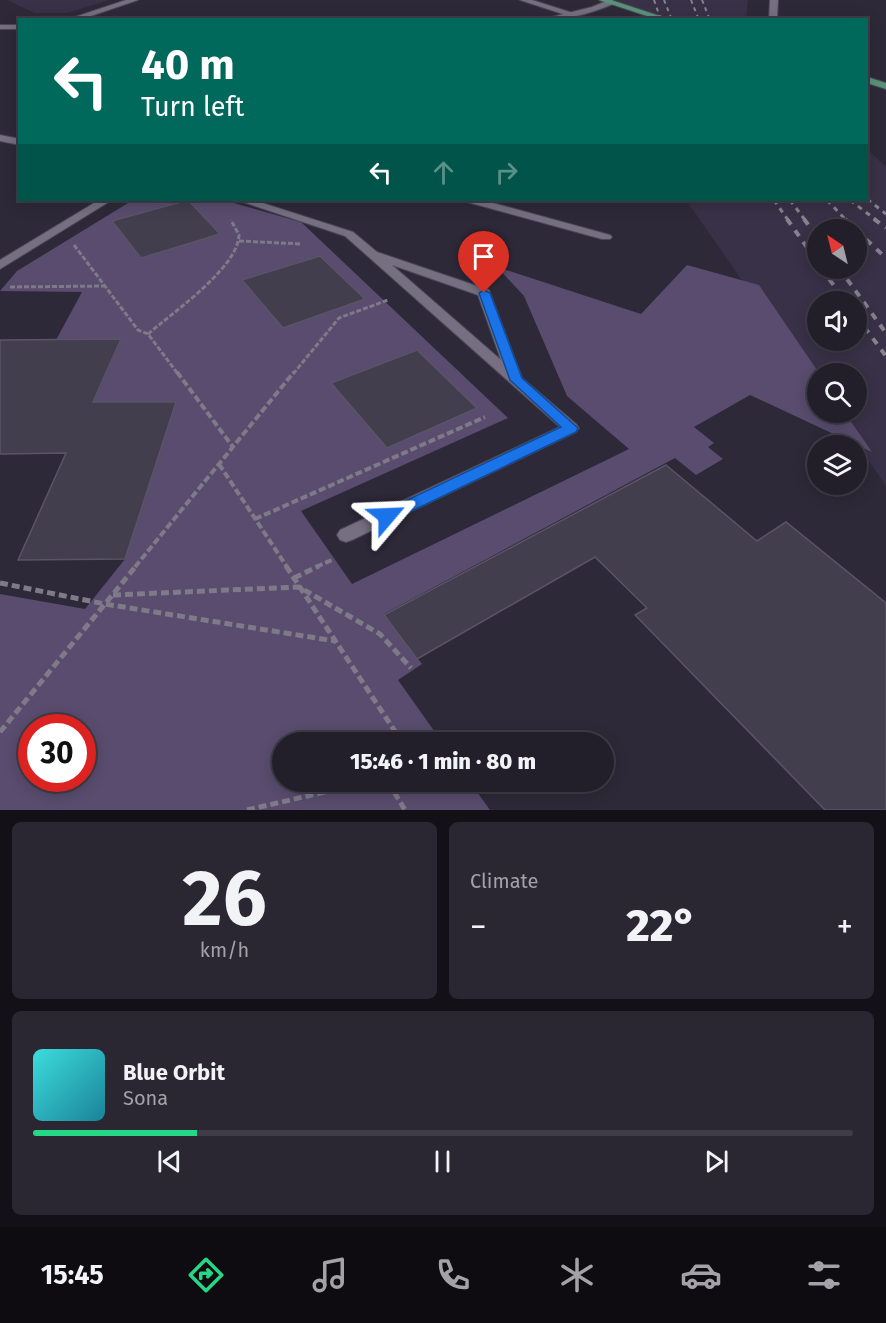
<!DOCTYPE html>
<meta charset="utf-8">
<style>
body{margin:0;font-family:"Fira Sans",sans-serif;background:#2a2732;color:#f1f3f6;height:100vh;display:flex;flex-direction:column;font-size:22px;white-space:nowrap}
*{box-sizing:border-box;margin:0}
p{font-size:20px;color:#a2a2a8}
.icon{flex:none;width:33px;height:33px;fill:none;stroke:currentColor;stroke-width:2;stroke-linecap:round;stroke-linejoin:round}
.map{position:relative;height:810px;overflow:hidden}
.panel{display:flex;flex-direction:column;gap:12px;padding:12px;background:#131117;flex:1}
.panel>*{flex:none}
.top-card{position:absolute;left:18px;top:18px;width:850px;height:183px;border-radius:0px;box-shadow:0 3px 15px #0003,0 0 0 2px #3f3d47;background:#00695c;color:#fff;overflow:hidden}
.needle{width:39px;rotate:325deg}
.buttons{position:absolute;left:807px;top:219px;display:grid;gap:12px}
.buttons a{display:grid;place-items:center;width:60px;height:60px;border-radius:50%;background:#221f2a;box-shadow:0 3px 15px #0003,0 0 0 2px #3f3d47;font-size:30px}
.speed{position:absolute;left:18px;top:714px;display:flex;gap:12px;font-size:30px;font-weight:700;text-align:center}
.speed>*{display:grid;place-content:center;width:78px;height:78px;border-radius:50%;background:#221f2a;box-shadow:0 3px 15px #0003,0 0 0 2px #3f3d47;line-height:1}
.speed .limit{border:9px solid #d22;background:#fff;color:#111}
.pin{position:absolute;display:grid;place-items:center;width:51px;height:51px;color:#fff;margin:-62px -26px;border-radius:50% 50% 50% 0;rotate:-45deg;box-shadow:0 0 6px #0007}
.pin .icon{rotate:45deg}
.me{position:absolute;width:66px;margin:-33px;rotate:64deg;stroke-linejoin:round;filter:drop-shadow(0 0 4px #0008)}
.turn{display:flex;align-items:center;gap:21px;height:126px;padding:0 24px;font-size:27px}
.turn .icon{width:78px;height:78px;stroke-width:2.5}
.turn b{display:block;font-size:42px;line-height:51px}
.lanes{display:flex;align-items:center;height:57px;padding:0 24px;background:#0003;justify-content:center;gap:30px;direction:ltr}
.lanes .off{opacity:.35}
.big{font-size:45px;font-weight:800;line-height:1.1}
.panel .tile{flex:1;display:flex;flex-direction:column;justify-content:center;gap:9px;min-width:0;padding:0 21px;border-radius:9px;background:#2a2732}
.panel .dial{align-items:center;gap:0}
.dial b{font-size:78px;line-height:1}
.song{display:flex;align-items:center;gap:18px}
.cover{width:72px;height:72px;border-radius:9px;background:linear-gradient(135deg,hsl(180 70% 55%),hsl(190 70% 35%))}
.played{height:6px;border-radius:3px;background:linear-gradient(90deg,#25d886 20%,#3f3d47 20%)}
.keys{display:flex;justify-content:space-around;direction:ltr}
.heat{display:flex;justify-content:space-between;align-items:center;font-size:33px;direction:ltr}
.panel .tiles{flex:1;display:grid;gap:12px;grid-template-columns:1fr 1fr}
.tile:last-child{grid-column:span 2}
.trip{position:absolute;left:272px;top:732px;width:342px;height:60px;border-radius:30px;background:#221f2a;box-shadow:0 3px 15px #0003,0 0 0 2px #3f3d47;font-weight:800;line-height:60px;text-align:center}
.menu{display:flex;height:96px;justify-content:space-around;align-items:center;background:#0e0c11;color:#a2a2a8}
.menu .icon{width:42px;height:42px}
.menu .current{color:#25d886}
.menu b{font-size:27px;color:#f1f3f6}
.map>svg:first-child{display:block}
.built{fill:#393147;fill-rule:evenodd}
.green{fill:#594c6e;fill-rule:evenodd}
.building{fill:#433e4e;stroke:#5a5466;stroke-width:1.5}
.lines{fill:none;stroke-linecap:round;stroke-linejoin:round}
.minor-casing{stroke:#4b4754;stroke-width:2}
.tertiary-casing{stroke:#4b4754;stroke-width:2}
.primary-casing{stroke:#4b4754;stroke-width:2}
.path-far2{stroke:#7e7a87;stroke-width:3;stroke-dasharray:5 2;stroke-linecap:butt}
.path-far1{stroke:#7e7a87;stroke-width:4;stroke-dasharray:7 3;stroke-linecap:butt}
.path{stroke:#7e7a87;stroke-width:5;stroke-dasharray:8 4;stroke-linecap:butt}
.minor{fill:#756f81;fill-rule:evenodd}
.tertiary{fill:#756f81;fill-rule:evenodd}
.primary{fill:#589379;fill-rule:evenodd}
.rail-far2{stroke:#86828e;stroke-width:2;stroke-dasharray:4 4;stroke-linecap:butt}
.rail-far1{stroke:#86828e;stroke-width:3;stroke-dasharray:5 5;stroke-linecap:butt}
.rail{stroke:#86828e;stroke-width:4;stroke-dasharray:7 7;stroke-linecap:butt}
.route{fill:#1a73e8;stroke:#114b97;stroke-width:1.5}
</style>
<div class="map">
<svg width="886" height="810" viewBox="0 0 886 810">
<rect width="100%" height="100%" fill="#2e2938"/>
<g class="built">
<path d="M7,0H110L67,13H35Z"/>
<path d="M613,0H748L746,20L642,19L638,8Z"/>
<path d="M867,149L886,167V486L835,413L856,412V374H818L817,388L686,200H867ZM818,230H856V268H818ZM818,302H856V340H818Z"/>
</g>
<path class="green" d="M133,200H223L301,222L508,418L301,511L352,584L629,449L567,396L524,296L497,267L641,314L687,265L759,285L819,373L818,412L845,413L872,452L750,395L694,427L714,443L708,447L723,459L696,475L675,458L384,614L422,664L398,680L442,742H282V782H470L490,810H0V594L85,609L125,559L176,402L93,403L121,340H56L82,292L0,291L17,271ZM32,728H82V778H32Z"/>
<g class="building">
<path d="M188,200L220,234L141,258L112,221Z"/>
<path d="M320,256L365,299L283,328L242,280Z"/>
<path d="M121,339L93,402H176L125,559L18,560L66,453L0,454V340Z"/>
<path d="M417,350L477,408L387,448L331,383Z"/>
<path d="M666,465L757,541L786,522L886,603V810H825L635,615L647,608L595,557L417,659L384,615Z"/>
</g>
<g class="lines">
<defs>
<g id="minor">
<path d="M126,0H138L79,20H66Z"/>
<path d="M520,0H532L576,14L569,16Z"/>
<path d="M770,0H778L777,20H769Z"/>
<path d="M0,135L20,139V145L0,141Z"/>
<path d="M99,200H112L0,269V260Z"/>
<path d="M237,200H253L353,232L377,252L489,290L522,378L576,424L579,428L576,432L352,540L346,542L340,540L337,535L340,530L560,427L345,236ZM392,265L478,295L501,360Z"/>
<path d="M465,200H482L610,235L612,237L610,239H602L467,202Z"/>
</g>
<g id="tertiary">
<path d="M609,0H613V4C590,14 565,20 540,20L592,7Z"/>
<rect x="0" y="25" width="20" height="4"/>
</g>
<g id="primary">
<path d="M599,0H611L672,20H659Z"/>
<path d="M867,77L886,83V89L867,83Z"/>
</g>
</defs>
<use href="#minor" class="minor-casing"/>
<use href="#tertiary" class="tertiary-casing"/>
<use href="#primary" class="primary-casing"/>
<g class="path-far2">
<path d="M239,241L301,244"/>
<path d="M74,245L138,330L148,334L178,374"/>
<path d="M10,287L104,286"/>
<path d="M148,334C172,313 238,268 239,235L231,220"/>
<path d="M293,374L339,318L388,300"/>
</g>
<g class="path-far1">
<path d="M177,372L233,447"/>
<path d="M219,464L287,567"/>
<path d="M255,519L485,417"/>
<path d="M135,567L294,372"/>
<path d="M316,567L334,559"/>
</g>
<g class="path">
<path d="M286,566L402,742"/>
<path d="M294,578L319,566"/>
<path d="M0,583L105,604L335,641"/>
<path d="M113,595L299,587L380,634L411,668"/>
<path d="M0,732L136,566"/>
<path d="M388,782L405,810"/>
<path d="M247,810L368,782"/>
</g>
<use href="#minor" class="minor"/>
<use href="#tertiary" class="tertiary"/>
<use href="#primary" class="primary"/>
<g class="rail-far2">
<path d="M654,0L661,20"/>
<path d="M664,0L672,20"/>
<path d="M691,0L699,20"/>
<path d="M702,0L710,20"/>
</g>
<g class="rail-far1">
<path d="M867,199L886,214"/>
<path d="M774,200L788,220"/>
<path d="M790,200L805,220"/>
<path d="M827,200L846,220"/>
<path d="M850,200L876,220"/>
</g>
<g class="rail">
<path d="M787,219L818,263"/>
<path d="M804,219L818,238"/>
<path d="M845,219L856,230"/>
<path d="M874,219L886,228"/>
<path d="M856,230L886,258"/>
<path d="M821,268L846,302"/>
<path d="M839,268L886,333"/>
<path d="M856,316L886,356"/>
</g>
</g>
<path class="route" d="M484,290L490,293L522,378L578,428L576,432L393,520H382L380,516L382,512L561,427L510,380L479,293Z"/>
</svg>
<div class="buttons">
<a><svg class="needle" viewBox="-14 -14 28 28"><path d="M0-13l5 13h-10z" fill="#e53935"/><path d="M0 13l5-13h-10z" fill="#a2a2a8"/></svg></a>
<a><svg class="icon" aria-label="sound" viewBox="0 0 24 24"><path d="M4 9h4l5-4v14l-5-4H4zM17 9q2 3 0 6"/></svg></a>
<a><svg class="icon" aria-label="search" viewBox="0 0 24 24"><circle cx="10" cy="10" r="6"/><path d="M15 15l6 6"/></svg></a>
<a><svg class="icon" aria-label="layers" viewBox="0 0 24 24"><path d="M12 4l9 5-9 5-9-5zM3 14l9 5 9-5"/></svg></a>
</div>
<div class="speed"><div class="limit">30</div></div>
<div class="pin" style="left:484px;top:293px;background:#d93025"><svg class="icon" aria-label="arrive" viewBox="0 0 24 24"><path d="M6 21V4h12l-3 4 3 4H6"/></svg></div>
<svg class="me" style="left:387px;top:516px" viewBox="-20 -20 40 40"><path d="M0-17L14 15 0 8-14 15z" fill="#1a73e8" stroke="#fff" stroke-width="4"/></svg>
<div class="trip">15:46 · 1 min · 80 m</div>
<div class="top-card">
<div class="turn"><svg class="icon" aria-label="left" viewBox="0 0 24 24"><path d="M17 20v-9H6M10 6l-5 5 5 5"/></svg><div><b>40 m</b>Turn left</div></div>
<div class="lanes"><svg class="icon" aria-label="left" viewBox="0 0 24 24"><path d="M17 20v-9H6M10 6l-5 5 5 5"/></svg><svg class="icon off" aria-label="ahead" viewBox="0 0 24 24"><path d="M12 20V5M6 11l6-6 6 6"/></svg><svg class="icon off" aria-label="right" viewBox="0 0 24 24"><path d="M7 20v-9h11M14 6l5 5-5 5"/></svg></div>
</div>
</div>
<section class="panel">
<div class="tiles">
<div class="tile dial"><b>26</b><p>km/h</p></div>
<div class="tile"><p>Climate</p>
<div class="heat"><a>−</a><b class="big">22°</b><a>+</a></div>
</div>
<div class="tile">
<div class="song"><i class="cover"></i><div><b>Blue Orbit</b><p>Sona</p></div></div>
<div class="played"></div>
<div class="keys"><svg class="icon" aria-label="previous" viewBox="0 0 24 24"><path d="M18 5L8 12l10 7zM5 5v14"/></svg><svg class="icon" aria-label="pause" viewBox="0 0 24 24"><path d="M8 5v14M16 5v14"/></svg><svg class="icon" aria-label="next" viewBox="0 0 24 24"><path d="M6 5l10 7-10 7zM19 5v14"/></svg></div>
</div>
</div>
</section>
<nav class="menu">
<b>15:45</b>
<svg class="icon current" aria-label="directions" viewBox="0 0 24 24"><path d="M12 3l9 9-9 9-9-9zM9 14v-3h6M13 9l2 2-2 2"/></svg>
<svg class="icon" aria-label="music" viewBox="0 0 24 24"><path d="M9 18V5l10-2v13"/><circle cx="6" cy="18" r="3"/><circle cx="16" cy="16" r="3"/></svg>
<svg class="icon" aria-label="phone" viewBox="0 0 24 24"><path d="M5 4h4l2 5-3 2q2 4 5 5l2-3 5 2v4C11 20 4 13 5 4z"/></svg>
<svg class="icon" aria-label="climate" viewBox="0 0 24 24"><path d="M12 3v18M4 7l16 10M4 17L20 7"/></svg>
<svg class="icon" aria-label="car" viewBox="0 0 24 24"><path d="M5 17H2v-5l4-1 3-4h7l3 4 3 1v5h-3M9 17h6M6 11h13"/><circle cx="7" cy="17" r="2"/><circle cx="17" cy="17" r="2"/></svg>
<svg class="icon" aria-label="filters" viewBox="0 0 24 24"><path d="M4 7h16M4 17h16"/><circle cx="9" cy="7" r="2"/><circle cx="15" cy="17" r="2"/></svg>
</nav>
